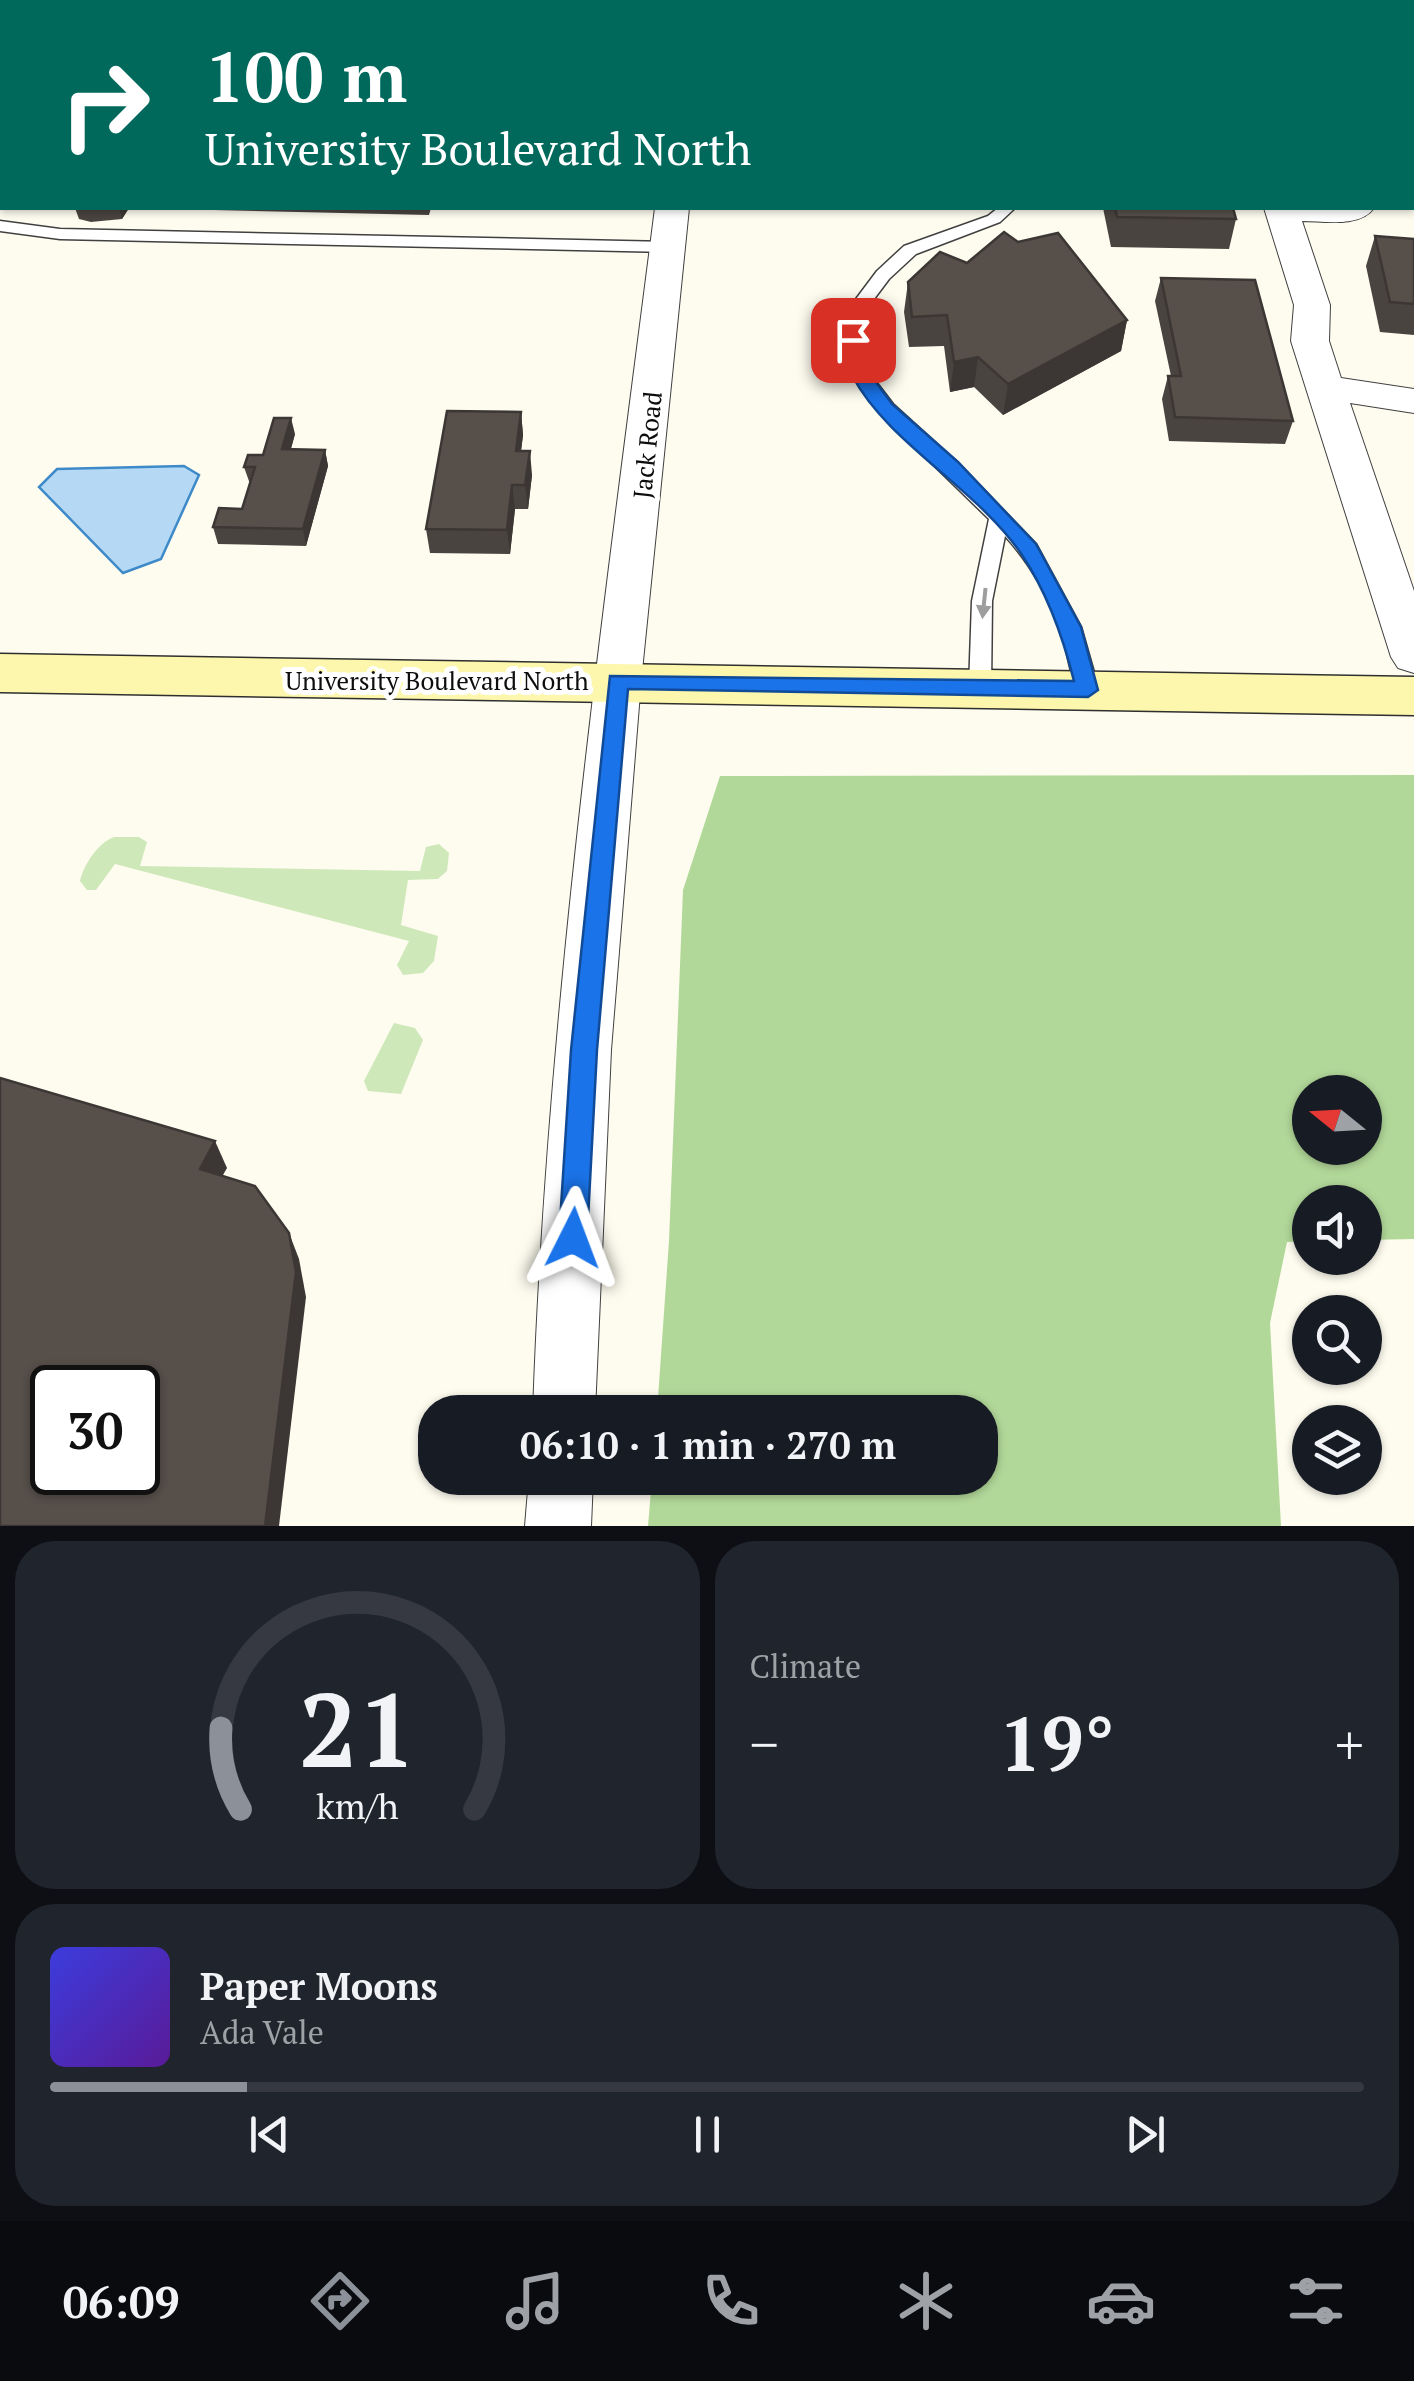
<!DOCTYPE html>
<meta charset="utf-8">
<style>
body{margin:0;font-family:"PT Serif",serif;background:#20242c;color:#f1f3f6;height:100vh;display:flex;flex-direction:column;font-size:38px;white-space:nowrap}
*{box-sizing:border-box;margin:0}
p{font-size:32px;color:#9ea1a6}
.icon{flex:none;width:55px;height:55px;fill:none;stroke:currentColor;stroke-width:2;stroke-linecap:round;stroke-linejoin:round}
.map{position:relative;height:1526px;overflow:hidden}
.panel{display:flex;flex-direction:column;gap:15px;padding:15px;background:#0d0f14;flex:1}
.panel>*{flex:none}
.banner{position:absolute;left:0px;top:0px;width:1415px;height:210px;box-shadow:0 2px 8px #0004;background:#00695c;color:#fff;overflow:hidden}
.needle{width:65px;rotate:288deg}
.controls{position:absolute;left:1292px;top:1075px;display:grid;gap:20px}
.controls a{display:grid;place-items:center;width:90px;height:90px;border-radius:50%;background:#171b24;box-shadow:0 2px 8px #0004;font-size:50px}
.speed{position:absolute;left:30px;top:1365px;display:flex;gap:20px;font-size:50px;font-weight:700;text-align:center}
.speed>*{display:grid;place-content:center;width:130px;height:130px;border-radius:50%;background:#171b24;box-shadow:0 2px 8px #0004;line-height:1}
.speed .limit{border:5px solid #111;border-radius:15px;background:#fff;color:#111}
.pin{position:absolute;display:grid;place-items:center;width:85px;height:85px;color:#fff;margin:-42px;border-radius:20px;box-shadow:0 5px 15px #0006}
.me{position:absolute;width:110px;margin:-55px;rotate:3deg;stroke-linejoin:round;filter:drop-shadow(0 0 8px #0008)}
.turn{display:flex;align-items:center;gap:35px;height:210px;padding:0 40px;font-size:45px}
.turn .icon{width:130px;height:130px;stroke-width:2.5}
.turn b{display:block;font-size:70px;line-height:85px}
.big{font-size:75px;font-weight:700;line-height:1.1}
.panel .card{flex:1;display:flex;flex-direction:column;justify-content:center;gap:15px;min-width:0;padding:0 35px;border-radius:40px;background:#20242c}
.panel .dial{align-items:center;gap:0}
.dial svg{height:260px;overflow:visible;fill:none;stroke:#363941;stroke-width:7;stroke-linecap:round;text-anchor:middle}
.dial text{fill:#f1f3f6;stroke:none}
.song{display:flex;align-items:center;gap:30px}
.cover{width:120px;height:120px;border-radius:15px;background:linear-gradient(135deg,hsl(240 70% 55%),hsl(270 70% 35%))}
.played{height:10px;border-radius:5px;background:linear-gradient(90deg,#8c9099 15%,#363941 15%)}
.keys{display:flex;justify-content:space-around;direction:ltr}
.heat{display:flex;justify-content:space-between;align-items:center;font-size:55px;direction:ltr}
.panel .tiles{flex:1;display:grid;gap:15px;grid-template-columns:1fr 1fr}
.card:last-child{grid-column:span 2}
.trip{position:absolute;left:418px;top:1395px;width:580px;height:100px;border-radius:40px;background:#171b24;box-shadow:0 2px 8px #0004;font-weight:700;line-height:100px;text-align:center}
.tab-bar{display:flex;height:160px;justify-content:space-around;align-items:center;background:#090b0e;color:#9ea1a6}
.tab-bar .icon{width:70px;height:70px}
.tab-bar .on{color:#8c9099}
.tab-bar b{font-size:45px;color:#f1f3f6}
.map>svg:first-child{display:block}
.green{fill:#cfe8b9}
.forest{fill:#b2d899;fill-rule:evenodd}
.water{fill:#b5d9f4;stroke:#3e8ac9;stroke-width:2.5}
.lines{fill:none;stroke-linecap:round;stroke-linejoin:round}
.service-casing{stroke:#404040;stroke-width:3}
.minor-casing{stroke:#404040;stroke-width:2}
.secondary-casing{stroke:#2f2f2f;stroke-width:3}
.service{fill:#fff;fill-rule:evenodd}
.minor{fill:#fff;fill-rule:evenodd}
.secondary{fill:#fcf7ac;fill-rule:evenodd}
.wall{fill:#4a4440}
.shaded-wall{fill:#3c3734}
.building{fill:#564f4a;stroke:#3c3734;stroke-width:2.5;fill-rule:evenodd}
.oneway{fill:#9e9e9e}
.route{fill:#1a73e8;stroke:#114b97;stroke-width:2.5}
.labels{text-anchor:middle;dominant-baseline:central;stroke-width:10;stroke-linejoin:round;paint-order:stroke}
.street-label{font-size:25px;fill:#0d0d0d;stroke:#fff}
</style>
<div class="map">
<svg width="1414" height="1526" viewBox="0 0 1414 1526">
<rect width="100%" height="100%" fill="#fefcef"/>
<g class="green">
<path d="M114,837H139L147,842L140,866L420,871L426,847L439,844L449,853L447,871L438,879L408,880L401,925L438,936L434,961L423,973L403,975L397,965L409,941L115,864L96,890H87L80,881C84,864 98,843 114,837Z"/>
<path d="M394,1023L415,1028L423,1040L401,1094L368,1091L364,1081Z"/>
</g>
<path class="forest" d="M1414,775V1239L1365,1240V1202H1310V1241L1287,1242L1270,1323L1281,1526H648L652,1478H980V1412H657L669,1241L683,890L720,776ZM1310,1092H1365V1148H1310Z"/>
<path class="water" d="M184,466L199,475L161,559L123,573L39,487L57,469Z"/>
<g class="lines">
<defs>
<g id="service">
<rect x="937" y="0" width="14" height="2"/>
<path d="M998,208H1015L1000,222L916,254L889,279L868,307L862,340L870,374L893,404L958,463L1036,544L1081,627L1099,690L1088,698C1071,692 1069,657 1064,641C1055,605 1030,563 1005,536L992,601L991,688L980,696L972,694L969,688L972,601L989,519L879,412L852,375L844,340L850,307L877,271L904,246L988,216Z"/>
<path d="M0,221L60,229L669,242L677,247L669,252L60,239L0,231Z"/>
</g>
<g id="minor">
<path d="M620,0H714L712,2Z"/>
<path d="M655,208H689L641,681L611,1050L595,1412H533C547,1009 604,608 655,208Z"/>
<path d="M1264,208H1374C1360,228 1324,221 1302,221L1330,305L1329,341L1341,378L1414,389V413L1350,403L1414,591V673L1398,668L1391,657L1291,341L1294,305Z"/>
<path d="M529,1478H593L591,1526H525Z"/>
</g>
<path id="secondary" d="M0,654L1414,677V715L0,692Z"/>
</defs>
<use href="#service" class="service-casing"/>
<use href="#minor" class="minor-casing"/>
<use href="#secondary" class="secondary-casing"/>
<use href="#service" class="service"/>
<use href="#minor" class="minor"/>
<use href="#secondary" class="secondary"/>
</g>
<g class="wall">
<rect x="0" y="23" width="2" height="182"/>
<path d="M1412,24L1414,28V126H1412Z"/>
<path d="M75,208H431L429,215L129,208L122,219L91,222L79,219Z"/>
<path d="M1103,208H1233L1236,219L1229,249L1111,247Z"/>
<path d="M1375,236L1414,239V335L1380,332L1366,266Z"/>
<path d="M1161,278L1293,421L1285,444L1169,441L1162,399L1168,376H1171L1155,301Z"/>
<path d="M908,282L1127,320L1121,351L1003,415L974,387L950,392L944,346L909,347L904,312Z"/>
<path d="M521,412L523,435L521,451L532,475L528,509H515L510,554L430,553L426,529Z"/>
<path d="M295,434L291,449L325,450L328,466L306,546L218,544L213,527L242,509L250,484L244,467Z"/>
</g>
<g class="shaded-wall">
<path d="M119,208H129L122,219Z"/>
<path d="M1127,320L1121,351L1003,415L1008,384Z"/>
<path d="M978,357L974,387L950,392L954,362Z"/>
<path d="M521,412L523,435L518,475L516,451Z"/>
<path d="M291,418L295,434L286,465L282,449Z"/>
<path d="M325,450L328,466L306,546L303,529Z"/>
<path d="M530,451L532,475L528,509L525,485Z"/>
<path d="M512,485L515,509L510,554L507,530Z"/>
<path d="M215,1141L227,1168L211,1196L200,1169Z"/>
<path d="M289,1233L299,1259L306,1297L279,1526H265Z"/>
</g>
<g class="building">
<rect x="959" y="0" width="120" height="2"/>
<path d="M1271,0H1282L1351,2H1272Z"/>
<rect x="0" y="23" width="2" height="152"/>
<path d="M1412,24L1414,28V97H1412Z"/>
<path d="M1115,208H1233L1236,219L1117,217Z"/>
<path d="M1004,232L1018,242L1058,233L1127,320L1008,384L978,357L954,362L947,315L912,317L908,282L940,252L967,263Z"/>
<path d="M1375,236L1414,239V304L1390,302Z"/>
<path d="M1161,278L1255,280L1293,421L1175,417L1168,376H1181Z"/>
<path d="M447,411L521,412L516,451H530L525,485H512L507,530L426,529Z"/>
<path d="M274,418H291L282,449L325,450L303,529L213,527L219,508L242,509L255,467H244L248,455H263Z"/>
<path d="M0,1078L215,1141L200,1169L255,1186L289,1233L296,1272L265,1526H0ZM52,1388H138V1472H52Z"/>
</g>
<defs><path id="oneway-solid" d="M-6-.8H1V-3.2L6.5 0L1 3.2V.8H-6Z" transform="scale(2.5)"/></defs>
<use class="oneway" href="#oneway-solid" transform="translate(984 603) rotate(96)"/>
<path class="route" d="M853,334L862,340L870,374L892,404L958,462L1036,544L1081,627L1098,690L1088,697L628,689L597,1050L587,1238L583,1247L573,1251L563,1247L559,1238L571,1050L610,676L1074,681C1063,637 1048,594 1022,555C979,490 888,443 853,377C848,366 847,351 844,340Z"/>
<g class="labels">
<g class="street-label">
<text transform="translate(647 445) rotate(-84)">Jack Road</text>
<text x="437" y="680">University Boulevard North</text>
</g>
</g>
</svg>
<div class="controls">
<a><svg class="needle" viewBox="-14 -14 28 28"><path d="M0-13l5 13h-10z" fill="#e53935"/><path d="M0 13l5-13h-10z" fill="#9ea1a6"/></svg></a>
<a><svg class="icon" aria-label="sound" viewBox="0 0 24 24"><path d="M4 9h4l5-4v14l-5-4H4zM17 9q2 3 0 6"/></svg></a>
<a><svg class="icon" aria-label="search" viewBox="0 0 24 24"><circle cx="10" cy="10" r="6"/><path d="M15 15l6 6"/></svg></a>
<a><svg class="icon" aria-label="layers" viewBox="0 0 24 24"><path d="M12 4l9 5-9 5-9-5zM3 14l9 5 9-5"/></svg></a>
</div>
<div class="speed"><div class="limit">30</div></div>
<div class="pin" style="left:853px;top:340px;background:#d93025"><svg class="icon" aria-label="arrive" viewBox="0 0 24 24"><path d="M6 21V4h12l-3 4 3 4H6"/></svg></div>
<svg class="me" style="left:573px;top:1238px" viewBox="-20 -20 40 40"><path d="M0-17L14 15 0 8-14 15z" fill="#1a73e8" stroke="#fff" stroke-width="4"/></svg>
<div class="trip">06:10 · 1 min · 270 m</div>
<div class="banner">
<div class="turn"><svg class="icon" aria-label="right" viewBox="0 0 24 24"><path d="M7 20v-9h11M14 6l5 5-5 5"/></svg><div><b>100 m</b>University Boulevard North</div></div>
</div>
</div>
<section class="panel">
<div class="tiles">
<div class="card dial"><svg viewBox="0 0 100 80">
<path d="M14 69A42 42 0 1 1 86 69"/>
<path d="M14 69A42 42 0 0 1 8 44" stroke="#8c9099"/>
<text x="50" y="56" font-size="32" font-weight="700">21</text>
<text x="50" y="72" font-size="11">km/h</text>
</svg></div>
<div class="card"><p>Climate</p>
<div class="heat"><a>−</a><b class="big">19°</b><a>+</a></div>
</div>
<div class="card">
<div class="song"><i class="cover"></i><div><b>Paper Moons</b><p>Ada Vale</p></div></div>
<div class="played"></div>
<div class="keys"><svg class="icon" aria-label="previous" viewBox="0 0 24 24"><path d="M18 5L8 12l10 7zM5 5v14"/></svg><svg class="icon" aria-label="pause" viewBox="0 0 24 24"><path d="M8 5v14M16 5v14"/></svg><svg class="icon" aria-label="next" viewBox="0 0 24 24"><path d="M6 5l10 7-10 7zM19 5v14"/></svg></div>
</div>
</div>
</section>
<nav class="tab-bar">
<b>06:09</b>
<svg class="icon on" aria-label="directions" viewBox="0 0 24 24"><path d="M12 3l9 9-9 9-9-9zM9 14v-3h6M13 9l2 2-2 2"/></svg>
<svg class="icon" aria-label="music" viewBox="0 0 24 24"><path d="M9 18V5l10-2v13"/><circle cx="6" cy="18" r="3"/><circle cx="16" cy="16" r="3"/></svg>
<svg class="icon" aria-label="phone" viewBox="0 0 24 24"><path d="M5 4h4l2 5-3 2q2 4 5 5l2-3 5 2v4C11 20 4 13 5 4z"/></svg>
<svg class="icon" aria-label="climate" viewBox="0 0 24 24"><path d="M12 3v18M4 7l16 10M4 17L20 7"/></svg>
<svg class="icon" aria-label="car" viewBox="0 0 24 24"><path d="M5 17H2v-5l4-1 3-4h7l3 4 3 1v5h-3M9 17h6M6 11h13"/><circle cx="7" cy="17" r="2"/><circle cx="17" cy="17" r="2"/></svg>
<svg class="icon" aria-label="filters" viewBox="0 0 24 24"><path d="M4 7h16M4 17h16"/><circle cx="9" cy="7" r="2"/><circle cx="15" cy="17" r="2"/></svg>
</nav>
